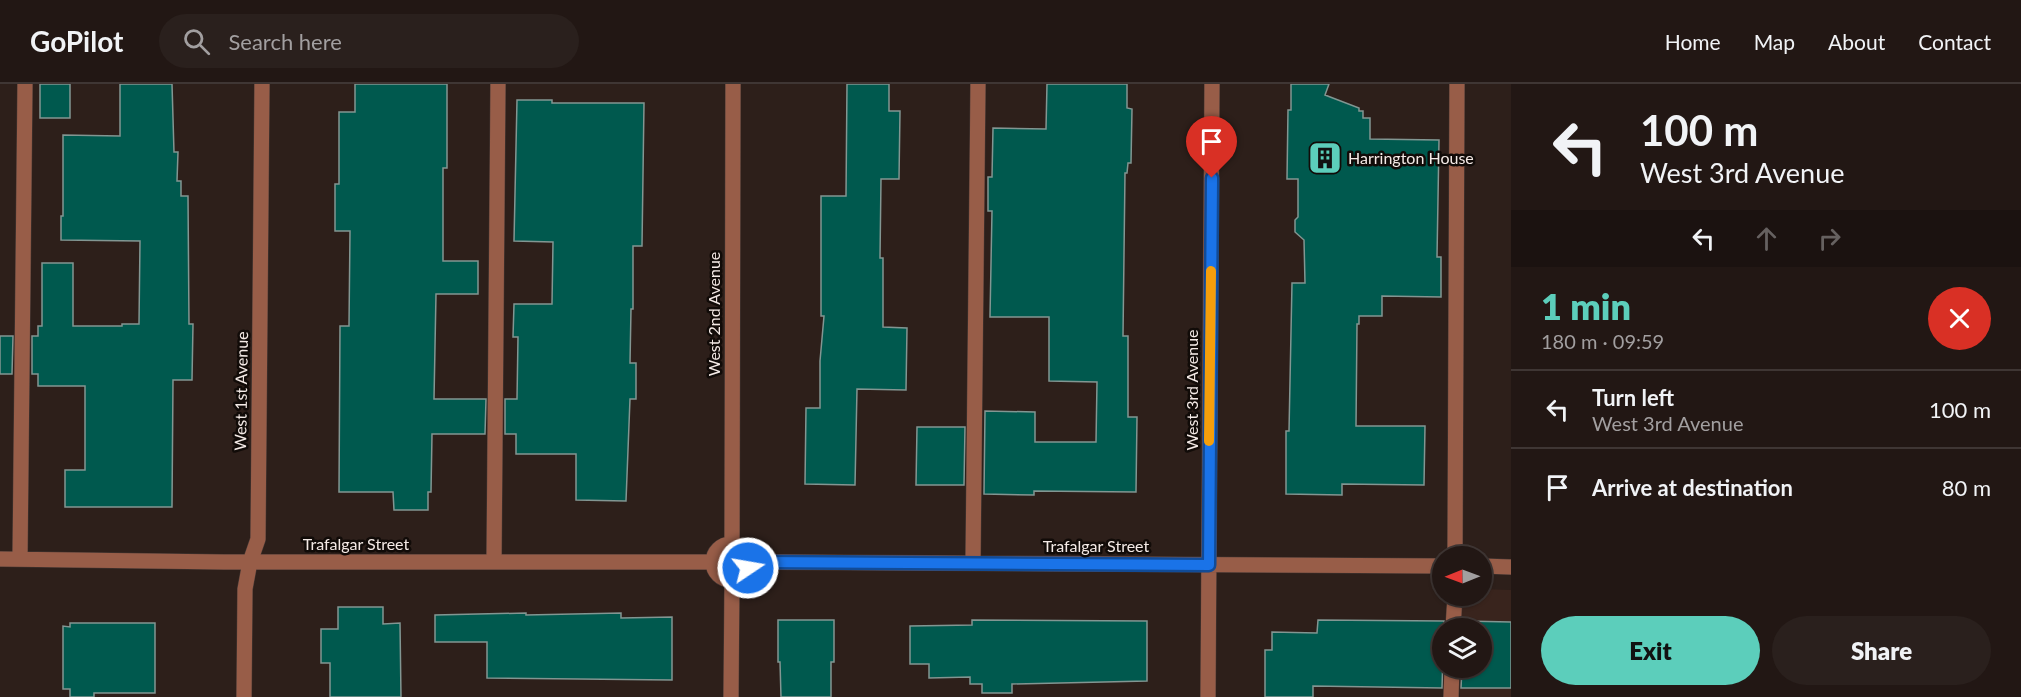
<!DOCTYPE html>
<html lang="en">
<head>
<meta charset="utf-8">
<style>
	:root { --surface:#221714; --page:#2a201d; --text:#f1f3f6; --muted:#a29fa0; --line:#3f3634; --accent:#5ccebb }
	body { margin:0; font-family:Lato,sans-serif; background:var(--page); color:var(--text); height:100vh; display:flex; flex-direction:column; font-size:22px; white-space:nowrap }
	* { box-sizing:border-box; margin:0 }
	p { font-size:20px; color:var(--muted) }
	.icon { flex:none; width:33px; height:33px; fill:none; stroke:currentColor; stroke-width:2; stroke-linecap:round; stroke-linejoin:round }
	.map { position:relative; flex:1; overflow:hidden }
	.drawer { display:flex; flex-direction:column; background:var(--surface); width:510px }
	.drawer>* { flex:none }
	.guide { background:#221714; color:var(--text); overflow:hidden }
	.needle { width:39px; rotate:269deg }
	.fabs { position:absolute; left:1432px; top:462px; display:grid; gap:12px }
	.fabs a { display:grid; place-items:center; width:60px; height:60px; border-radius:50%; background:var(--surface); box-shadow:0 2px 4px #0004,0 0 0 2px var(--line); font-size:30px }
	.pin { position:absolute; display:grid; place-items:center; width:51px; height:51px; color:#fff; margin:-62px -26px; border-radius:50% 50% 50% 0; rotate:-45deg; box-shadow:0 0 6px #0007 }
	.pin .icon { rotate:45deg }
	.me { position:absolute; width:66px; margin:-33px; rotate:78deg; stroke-linejoin:round; filter:drop-shadow(0 0 4px #0008) }
	.turn { display:flex; align-items:center; gap:21px; height:126px; padding:0 30px; font-size:27px }
	.turn .icon { width:78px; height:78px; stroke-width:2.5 }
	.turn b { display:block; font-size:42px; line-height:51px }
	.lanes { display:flex; align-items:center; height:57px; padding:0 30px; background:#0003; justify-content:center; gap:30px; direction:ltr }
	.lanes .off { opacity:.35 }
	.round { display:grid; place-items:center; flex:none; width:63px; height:63px; border-radius:32px; background:var(--page) }
	.head { display:flex; align-items:center; justify-content:space-between; height:102px; padding:0 30px }
	h1 { font-size:36px; font-weight:800; line-height:45px; color:var(--accent) }
	.action { display:flex; gap:12px; margin-top:auto; padding:12px 30px }
	.action a { flex:1; height:69px; border-radius:36px; background:var(--accent); color:#111; font-size:24px; font-weight:800; line-height:69px; text-align:center }
	.action a+a { background:var(--page); color:var(--text) }
	ul { padding:0; list-style:none }
	li { display:flex; align-items:center; gap:18px; height:78px; padding:0 30px; border-top:2px solid var(--line) }
	li div { flex:1 }
	li b { display:block; font-size:22px }
	li em { font-style:normal }
	header { display:flex; align-items:center; gap:36px; box-sizing:border-box; height:84px; padding:0 30px; background:var(--surface); border-bottom:2px solid var(--line) }
	header strong { font-size:28px }
	nav { display:flex; gap:33px; margin-inline-start:auto; font-size:21px }
	.search { width:420px; height:54px; background:var(--page); display:flex; align-items:center; gap:15px; box-sizing:border-box; padding:0 21px; border-radius:33px; color:var(--muted); font-size:22px }
	main { display:flex; flex:1; min-height:0 }
	.map>svg:first-child { display:block }
	.built { fill:#39241d }
	.building { fill:#00594e; stroke:#829692; stroke-width:1.5 }
	.lines { fill:none; stroke-linecap:round; stroke-linejoin:round }
	.minor-casing { stroke:#493b37; stroke-width:16 }
	.minor { stroke:#985d48; stroke-width:15 }
	.route-casing { stroke:#114b97; stroke-width:15 }
	.route { stroke:#1a73e8; stroke-width:10 }
	.slow { stroke:#f59e0b; stroke-width:10 }
	.labels { text-anchor:middle; stroke-width:5; stroke-linejoin:round; paint-order:stroke }
	.poi-label { font-size:16px; fill:#f4eae6; stroke:#110b08; text-anchor:start }
	.street-label { font-size:16px; fill:#f4eae6; stroke:#110b08 }
</style>
</head>
<body>
<header>
<strong>GoPilot</strong>
<div class="search"><svg class="icon" aria-label="search" viewBox="0 0 24 24"><circle cx="10" cy="10" r="6"/><path d="M15 15l6 6"/></svg>Search here</div>
<nav><a>Home</a><a>Map</a><a>About</a><a>Contact</a></nav>
</header>
<main>
<div class="map">
<svg width="1511" height="613" viewBox="0 0 1511 613">
	<rect width="100%" height="100%" fill="#2d1f1a"/>
	<!-- built -->
	<path class="built" d="M1482,505l29,1v107h-51v-29h22v-40h-21v-32h21z"/>
	<!-- building -->
	<path class="building" d="M40,0h30v34h-30z
		M120,0h52l2,68h4l-1,29h4v15h7l1,128h4l-1,56h-19l-1,127h-107v-37h20v-84h-47v-12h-6v-38h6v-10h4v-63h31v63h49v-2h17l1,-83 -79,-1v-24h2v-81l57,1z
		M355,0h92v84h-4v93h35v33h-42l-2,105h52l-1,35h-53l-1,58h-3v18h-34l-1,-18h-54l1,-166h9l1,-95h-15v-47h4v-72h16z
		M847,0h42v27h11l-1,68h-18l-1,79h3v69l24,1 -1,62 -49,-1 -2,96 -50,-1 1,-76h14v-47l4,-45h-3v-120h25z
		M1047,0h80v24l5,1 -1,54h-3l-1,10h-2l-2,163h5v81h9l-1,75 -102,-1v4l-50,-1 1,-83 50,1v30h61l1,-60 -48,-1v-64h-59l2,-106h-4v-34h4l1,-49 53,1z
		M1291,0h38l-4,11 34,13v3h4v7h7v21l69,1 -2,117h4v40l-59,-1v20h-23v8h-2l-1,102h69l-1,59 -82,-1v11l-56,-1v-63h3l3,-148h13l-1,-43 -9,-8v-12l3,-3v-38h-11l1,-69h3z
		M517,16h35v3h92l-2,143h-9v63h-2l-1,54h6v36h-6l-4,102 -50,-1v-46h-60v-20h-11v-35h12l1,-62h-5l1,-33h38l1,-62 -39,-1z
		M0,252h13l-1,38h-12z
		M917,343h48l-1,58h-48z
		M338,523h45v17l17,-1 1,74h-71v-34h-9v-34h17z
		M526,529v2l95,-2v5l51,-1v63l-185,-2v-36h-52v-27z
		M778,536h56v42h-3v35h-50l-1,-35h-2z
		M972,536l175,1v60l-135,3v9h-30v-9h-12v-7l-41,1v-14h-19v-38l62,-1z
		M1318,536l126,1 -2,67 -129,-2v11h-48v-47h7v-18l45,1z
		M1463,537l48,1v66h-50l1,-20h20v-40h-19z
		M70,539h85v70h-61v4h-24v-8h-7v-63l7,1z"/>
	<g class="lines">
		<!-- minor casing -->
		<g class="minor-casing">
			<path id="minor" d="M713 478a18 18 0 1 1 36 0a18 18 0 1 1-36 0Z
				M732,460l1,-460
				M1455,472l2,-472
				M0,475l224,3h488
				M20,475l5,-475
				M494,478l4,-478
				M749,478l694,4
				M973,479l5,-479
				M1482,482l29,1
				M1453,544l2,-32
				M244,613l1,-108 5,-27 8,-23 4,-455
				M731,613l1,-116
				M1208,613l4,-613
				M1451,613l1,-29"/>
		</g>
		<!-- minor -->
		<use href="#minor" class="minor"/>
	</g>
	<g class="lines">
		<!-- route casing -->
		<g class="route-casing">
			<path id="route" d="M748,484l1,-6h4l456,3 3,-387"/>
		</g>
		<!-- route -->
		<use href="#route" class="route"/>
		<!-- slow -->
		<path class="slow" d="M1209,357l2,-170"/>
	</g>
	<!-- icons -->
	<defs>
		<g id="building-square" transform="scale(1.725)"><rect x="-9" y="-9" width="18" height="18" rx="4" fill="#5ccebb" stroke="#110b08"/><path d="M-4-6H4V6H1V3H-1V6H-4ZM-2.5-4.3h1.7v1.8h-1.7ZM.8-4.3h1.7v1.8H.8ZM-2.5-1h1.7V.8h-1.7ZM.8-1h1.7V.8H.8Z" fill="#111"/></g>
	</defs>
	<g fill-rule="evenodd">
		<use href="#building-square" x="1325" y="74"/>
	</g>
	<g class="labels">
		<!-- poi labels -->
		<g class="poi-label">
			<text x="1348" y="80">Harrington House</text>
		</g>
		<!-- street labels -->
		<g class="street-label">
			<text transform="translate(714 230) rotate(-90)" y="6">West 2nd Avenue</text>
			<text transform="translate(1192 306) rotate(-90)" y="6">West 3rd Avenue</text>
			<text transform="translate(241 307) rotate(-89)" y="6">West 1st Avenue</text>
			<text x="356" y="466">Trafalgar Street</text>
			<text x="1096" y="468">Trafalgar Street</text>
		</g>
	</g>
</svg>
<div class="fabs">
<a><svg class="needle" viewBox="-14 -14 28 28"><path d="M0-13l5 13h-10z" fill="#e53935"/><path d="M0 13l5-13h-10z" fill="#a29fa0"/></svg></a>
<a><svg class="icon" aria-label="layers" viewBox="0 0 24 24"><path d="M12 4l9 5-9 5-9-5zM3 14l9 5 9-5"/></svg></a>
</div>
<div class="pin" style="left:1212px;top:94px;background:#d93025"><svg class="icon" aria-label="arrive" viewBox="0 0 24 24"><path d="M6 21V4h12l-3 4 3 4H6"/></svg></div>
<svg class="me" style="left:748px;top:484px" viewBox="-20 -20 40 40"><circle r="17" fill="#1a73e8" stroke="#fff" stroke-width="3"/><path d="M0-11L8 9 0 5-8 9z" fill="#fff"/></svg>
</div>
<section class="drawer">
<div class="guide">
<div class="turn"><svg class="icon" aria-label="left" viewBox="0 0 24 24"><path d="M17 20v-9H6M10 6l-5 5 5 5"/></svg><div><b>100 m</b>West 3rd Avenue</div></div>
<div class="lanes"><svg class="icon" aria-label="left" viewBox="0 0 24 24"><path d="M17 20v-9H6M10 6l-5 5 5 5"/></svg><svg class="icon off" aria-label="ahead" viewBox="0 0 24 24"><path d="M12 20V5M6 11l6-6 6 6"/></svg><svg class="icon off" aria-label="right" viewBox="0 0 24 24"><path d="M7 20v-9h11M14 6l5 5-5 5"/></svg></div>
</div>
<div class="head"><div><h1>1 min</h1><p>180 m · 09:59</p></div><a class="round" style="background:#d93025;color:#fff"><svg class="icon" aria-label="close" viewBox="0 0 24 24"><path d="M6 6l12 12M18 6L6 18"/></svg></a></div>
<ul>
<li><svg class="icon" aria-label="left" viewBox="0 0 24 24"><path d="M17 20v-9H6M10 6l-5 5 5 5"/></svg><div><b>Turn left</b><p>West 3rd Avenue</p></div><em>100 m</em></li>
<li><svg class="icon" aria-label="arrive" viewBox="0 0 24 24"><path d="M6 21V4h12l-3 4 3 4H6"/></svg><div><b>Arrive at destination</b></div><em>80 m</em></li>
</ul>
<div class="action"><a>Exit</a><a>Share</a></div>
</section>
</main>
</body>
</html>
